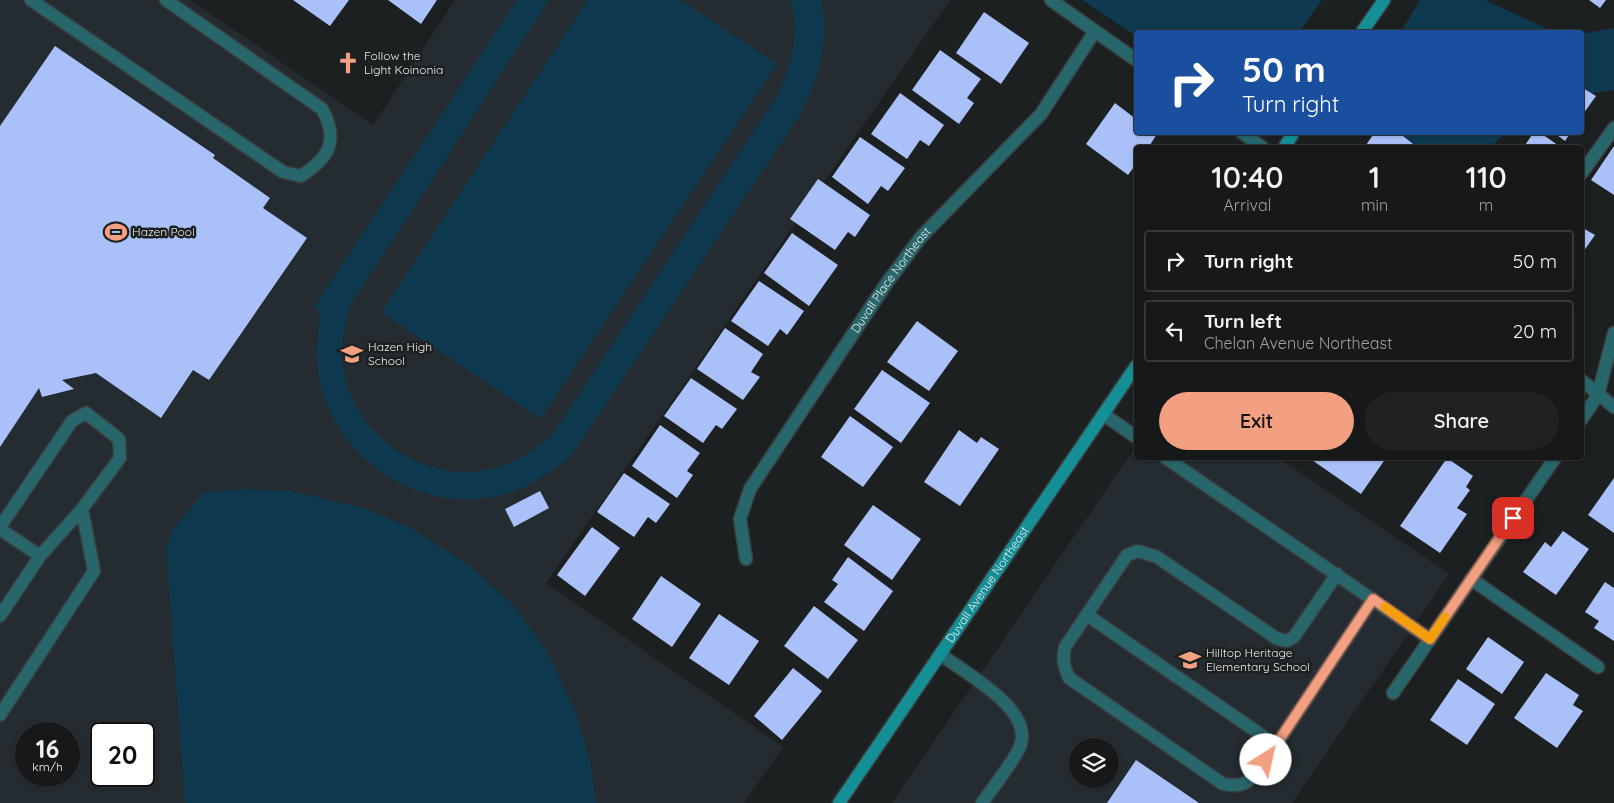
<!DOCTYPE html>
<html lang="en">
<head>
<meta charset="utf-8">
<style>
	:root { --surface:#161819; --page:#1f2122; --text:#f1f3f6; --muted:#9ea0a2; --line:#353738; --accent:#f2a081 }
	body { margin:0; font-family:Quicksand,sans-serif; background:var(--page); color:var(--text); height:100vh; display:flex; flex-direction:column; font-size:19px; white-space:nowrap }
	* { box-sizing:border-box; margin:0 }
	p { font-size:16px; color:var(--muted) }
	.icon { flex:none; width:28px; height:28px; fill:none; stroke:currentColor; stroke-width:2; stroke-linecap:round; stroke-linejoin:round }
	.map { position:relative; flex:1; overflow:hidden }
	.details { position:absolute; left:1134px; top:145px; width:450px; height:315px; display:flex; flex-direction:column; background:var(--surface); border-radius:5px; box-shadow:0 1px 4px #0004,0 0 0 1px var(--line) }
	.details>* { flex:none }
	.banner { position:absolute; left:1134px; top:30px; width:450px; height:105px; border-radius:5px; box-shadow:0 1px 4px #0004,0 0 0 1px var(--line); background:#1a4fa0; color:#fff; overflow:hidden }
	.fabs { position:absolute; left:1069px; top:738px; display:grid; gap:10px }
	.fabs a { display:grid; place-items:center; width:50px; height:50px; border-radius:50%; background:var(--surface); box-shadow:0 1px 4px #0004,0 0 0 1px var(--line); font-size:25px }
	.speed { position:absolute; left:15px; top:722px; display:flex; gap:10px; font-size:25px; font-weight:700; text-align:center }
	.speed>* { display:grid; place-content:center; width:65px; height:65px; border-radius:50%; background:var(--surface); box-shadow:0 1px 4px #0004,0 0 0 1px var(--line); line-height:1 }
	.speed small { font-size:12px; font-weight:400 }
	.speed .limit { border:2px solid #111; border-radius:8px; background:#fff; color:#111 }
	.pin { position:absolute; display:grid; place-items:center; width:42px; height:42px; color:#fff; margin:-21px; border-radius:10px; box-shadow:0 2px 8px #0006 }
	.me { position:absolute; width:55px; margin:-28px; rotate:35deg; stroke-linejoin:round; filter:drop-shadow(0 0 4px #0008) }
	.turn { display:flex; align-items:center; gap:18px; height:105px; padding:0 25px; font-size:22px }
	.turn .icon { width:65px; height:65px; stroke-width:2.5 }
	.turn b { display:block; font-size:35px; line-height:42px }
	.eta { display:flex; justify-content:space-evenly; align-items:center; height:85px; text-align:center }
	.eta b { font-size:30px; font-weight:600; line-height:35px }
	.button { display:flex; gap:10px; margin-top:auto; padding:10px 25px }
	.button a { flex:1; height:58px; border-radius:30px; background:var(--accent); color:#111; font-size:20px; font-weight:600; line-height:58px; text-align:center }
	.button a+a { background:var(--page); color:var(--text) }
	ul { padding:0; list-style:none }
	li { display:flex; align-items:center; gap:15px; height:62px; margin:0 10px 8px; padding:0 15px; border:2px solid var(--line); border-radius:5px }
	li div { flex:1 }
	li b { display:block; font-size:19px }
	li em { font-style:normal }
	.map>svg:first-child { display:block }
	.built { fill:#242c31; fill-rule:evenodd }
	.green { fill:#0e394f }
	.building { fill:#aac0f8 }
	.lines { fill:none; stroke-linecap:round; stroke-linejoin:round }
	.lane-casing { stroke:#3a3c3d; stroke-width:15 }
	.street-casing { stroke:#3a3c3d; stroke-width:15 }
	.secondary-casing { stroke:#3a3c3d; stroke-width:15 }
	.lane { stroke:#27676b; stroke-width:12 }
	.street { stroke:#27676b; stroke-width:12 }
	.secondary { stroke:#148f96; stroke-width:12 }
	.route-casing { stroke:#9d6854; stroke-width:12 }
	.route { stroke:#f2a081; stroke-width:9 }
	.slow { stroke:#f59e0b; stroke-width:9 }
	.labels { text-anchor:middle; stroke-width:5; stroke-linejoin:round; paint-order:stroke }
	.poi-label { font-size:12px; fill:#e9ebec; stroke:#1d2021; text-anchor:start }
	.street-label { font-size:12px; fill:#e9ebec; stroke:#1d2021 }
</style>
</head>
<body>
<div class="map">
<svg width="1614" height="803" viewBox="0 0 1614 803">
	<rect width="100%" height="100%" fill="#1d2021"/>
	<!-- built -->
	<path class="built" d="M0,0h190l183,125 82,-125h495l-404,583 237,164 -39,56h-744zM26,734h43v42h-43zM101,734h43v42h-43z
		M1136,446v12h143l170,116 -157,229h-400zM1078,746h32v33h-32z"/>
	<!-- green -->
	<path class="green" d="M517,0h32l-199,306c-7,24 -11,48 -5,72 18,71 101,116 169,83 14,-6 26,-16 38,-26l224,-337c15,-30 25,-64 14,-98h31c9,41 -2,78 -21,115l-228,340c-23,19 -46,35 -75,41 -80,18 -162,-38 -178,-117 -4,-22 -1,-45 1,-68l-6,-4z
		M588,0h92l97,64 -236,355 -160,-107z
		M1082,0h240l-23,32h-163v4z
		M1420,0h65l69,32h-153z
		M1614,28v62l-33,5v-61z
		M1389,133h116l-15,15 -76,-1z
		M241,489l49,2 73,17 46,19 60,38 45,41 33,45 29,62 14,49 6,41h-411l-19,-254 5,-17 32,-39z"/>
	<!-- building -->
	<path class="building" d="M293,0h56l-19,26z
		M388,0h49l-16,24z
		M1589,0h17l-6,8z
		M984,12l45,31 -28,41 -45,-31z
		M55,46l160,109 -2,3 57,40 -7,10 44,30 -98,142 -16,-10 -32,48 -65,-45 -34,7 12,9 -32,8 -3,-9 -39,59v-321z
		M940,50l41,29 -14,19 7,5 -15,21 -47,-34z
		M1581,87l15,9 -15,21z
		M900,93l44,32 -15,21 -9,-6 -13,19 -36,-25z
		M1115,103l21,16v13l21,2 -9,14h-12v16l-8,11 -42,-31z
		M1375,132h23l20,16h-54z
		M1534,132h5l23,16h-39z
		M1553,132h18l-6,9z
		M860,137l45,31 -17,23 -7,-5 -13,18 -36,-27z
		M1614,146v49l-23,-15z
		M818,179l52,36 -15,22 -7,-5 -13,18 -45,-31z
		M1581,227l14,8 -14,20z
		M792,233l46,32 -29,41 -45,-33z
		M759,281l45,30 -17,24 -7,-6 -12,17 -37,-25z
		M917,321l41,30 -29,40 -42,-29z
		M725,328l38,26 -12,18 9,5 -17,23 -46,-31z
		M882,370l48,33 -29,40 -47,-34z
		M691,378l46,31 -15,20 -6,-4 -13,18 -39,-27z
		M850,416l43,31 -30,40 -42,-30z
		M660,425l40,28 -13,18 6,4 -16,23 -45,-32z
		M959,430l18,13 4,-6 18,12 -39,57 -36,-24z
		M1309,458h77l-25,36z
		M1447,458l26,18 -7,11 4,3 -13,18 10,6 -27,39 -40,-27z
		M624,473l46,31 -14,19 -8,-6 -14,20 -37,-25z
		M1614,478v55l-26,-18z
		M540,491l9,17 -35,19 -9,-18z
		M873,505l48,34 -29,41 -48,-35z
		M592,527l28,21 -35,48 -28,-21z
		M1563,531l26,18 -33,46 -33,-23 22,-30 6,5z
		M848,557l45,34 -29,40 -40,-29 14,-18 -6,-4z
		M661,576l40,28 -29,43 -40,-28z
		M1605,582l9,6v53l-20,-13 5,-7 -14,-9z
		M814,606l44,34 -30,39 -44,-33z
		M719,614l40,27 -30,44 -40,-27z
		M1488,637l36,25 -22,32 -36,-25z
		M793,668l29,23 -40,49 -28,-24z
		M1546,673l33,22 -6,10 10,6 -26,37 -43,-30z
		M1458,679l37,25 -28,41 -37,-25z
		M1136,760l63,43h-92z"/>
	<g class="lines">
		<!-- lane casing -->
		<g class="lane-casing">
			<path id="lane" d="M31,0l252,172 18,4c29,-19 38,-36 21,-67l-156,-109
				M1103,414l33,23
				M1166,458l264,181
				M0,527l72,-106 14,-8 33,26 1,19 -38,51 12,62 -94,144
				M0,529l40,27
				M1337,574l-43,63 -8,4 -10,-3 -119,-81 -19,-6 -11,4 -62,92c-3,12 -1,20 4,31l154,106c26,5 28,-6 43,-24l107,-161
				M1471,579l127,88
				M1087,615l189,130
				M0,616l40,-60 42,-47
				M940,654c25,19 98,57 79,95 -10,19 -25,37 -37,54"/>
		</g>
		<!-- street casing -->
		<g class="street-casing">
			<g id="street">
				<path d="M1051,0l85,60"/>
				<path d="M1241,132l22,16"/>
				<path d="M1581,174l33,-46"/>
				<path d="M1581,380l33,27"/>
				<path d="M1581,420l17,-25 16,-62"/>
				<path id="s1" d="M746,559l-6,-40 10,-30 136,-205 35,-47 120,-123 54,-83"/>
				<path d="M1393,693l162,-235"/>
			</g>
		</g>
		<!-- secondary casing -->
		<g class="secondary-casing">
			<g id="secondary">
				<path d="M1362,32l22,-32"/>
				<path d="M1284,148l10,-16"/>
				<path id="s2" d="M839,803l297,-437"/>
			</g>
		</g>
		<!-- lane -->
		<use href="#lane" class="lane"/>
		<!-- street -->
		<use href="#street" class="street"/>
		<!-- secondary -->
		<use href="#secondary" class="secondary"/>
	</g>
	<g class="lines">
		<!-- route casing -->
		<g class="route-casing">
			<path id="route" d="M1266,760l107,-161 57,40 83,-121"/>
		</g>
		<!-- route -->
		<use href="#route" class="route"/>
		<!-- slow -->
		<path class="slow" d="M1385,607l45,32 15,-22"/>
	</g>
	<!-- icons -->
	<defs>
		<g id="church-bare" transform="scale(1.725)"><path d="M-1.2-6h2.4v3.5h3.3v2.4h-3.3V6h-2.4V-.1h-3.3v-2.4h3.3Z" fill="#f2a081" stroke="#1d2021" stroke-width="2.5" paint-order="stroke"/></g>
		<g id="stadium-bare" transform="scale(1.725)"><path d="M0-5a6.5 5 0 1 0 0 10a6.5 5 0 1 0 0-10ZM-3.5-1.8h7v3.6h-7Z" fill="#f2a081" stroke="#1d2021" stroke-width="2.5" paint-order="stroke"/></g>
		<g id="school-bare" transform="scale(1.725)"><path d="M0-5L7-2L0 1L-7-2ZM-4 1L0 2.5L4 1V4Q0 6-4 4Z" fill="#f2a081" stroke="#1d2021" stroke-width="2.5" paint-order="stroke"/></g>
	</defs>
	<g fill-rule="evenodd">
		<use href="#church-bare" x="348" y="63"/>
		<use href="#stadium-bare" x="116" y="232"/>
		<use href="#school-bare" x="352" y="354"/>
		<use href="#school-bare" x="1190" y="660"/>
	</g>
	<g class="labels">
		<!-- poi labels -->
		<g class="poi-label">
			<text x="364" y="60">Follow the<tspan x="364" dy="14">Light Koinonia</tspan></text>
			<text x="132" y="236">Hazen Pool</text>
			<text x="368" y="351">Hazen High<tspan x="368" dy="14">School</tspan></text>
			<text x="1206" y="657">Hilltop Heritage<tspan x="1206" dy="14">Elementary School</tspan></text>
		</g>
		<!-- street labels -->
		<g class="street-label">
			<text dy="4" stroke="none"><textPath href="#s1" startOffset="324">Duvall Place Northeast</textPath></text>
			<text dy="4" stroke="none"><textPath href="#s2" startOffset="264">Duvall Avenue Northeast</textPath></text>
		</g>
	</g>
</svg>
<div class="fabs">
<a><svg class="icon" aria-label="layers" viewBox="0 0 24 24"><path d="M12 4l9 5-9 5-9-5zM3 14l9 5 9-5"/></svg></a>
</div>
<div class="speed"><div>16<small>km/h</small></div><div class="limit">20</div></div>
<div class="pin" style="left:1513px;top:518px;background:#d93025"><svg class="icon" aria-label="arrive" viewBox="0 0 24 24"><path d="M6 21V4h12l-3 4 3 4H6"/></svg></div>
<svg class="me" style="left:1266px;top:760px" viewBox="-20 -20 40 40"><circle r="19" fill="#fff"/><path d="M0-13L10 11 0 6-10 11z" fill="#f2a081"/></svg>
<div class="banner">
<div class="turn"><svg class="icon" aria-label="right" viewBox="0 0 24 24"><path d="M7 20v-9h11M14 6l5 5-5 5"/></svg><div><b>50 m</b>Turn right</div></div>
</div>
<section class="details">
<div class="eta">
<div><b>10:40</b><p>Arrival</p></div>
<div><b>1</b><p>min</p></div>
<div><b>110</b><p>m</p></div>
</div>
<ul>
<li><svg class="icon" aria-label="right" viewBox="0 0 24 24"><path d="M7 20v-9h11M14 6l5 5-5 5"/></svg><div><b>Turn right</b></div><em>50 m</em></li>
<li><svg class="icon" aria-label="left" viewBox="0 0 24 24"><path d="M17 20v-9H6M10 6l-5 5 5 5"/></svg><div><b>Turn left</b><p>Chelan Avenue Northeast</p></div><em>20 m</em></li>
</ul>
<div class="button"><a>Exit</a><a>Share</a></div>
</section>
</div>
</body>
</html>
